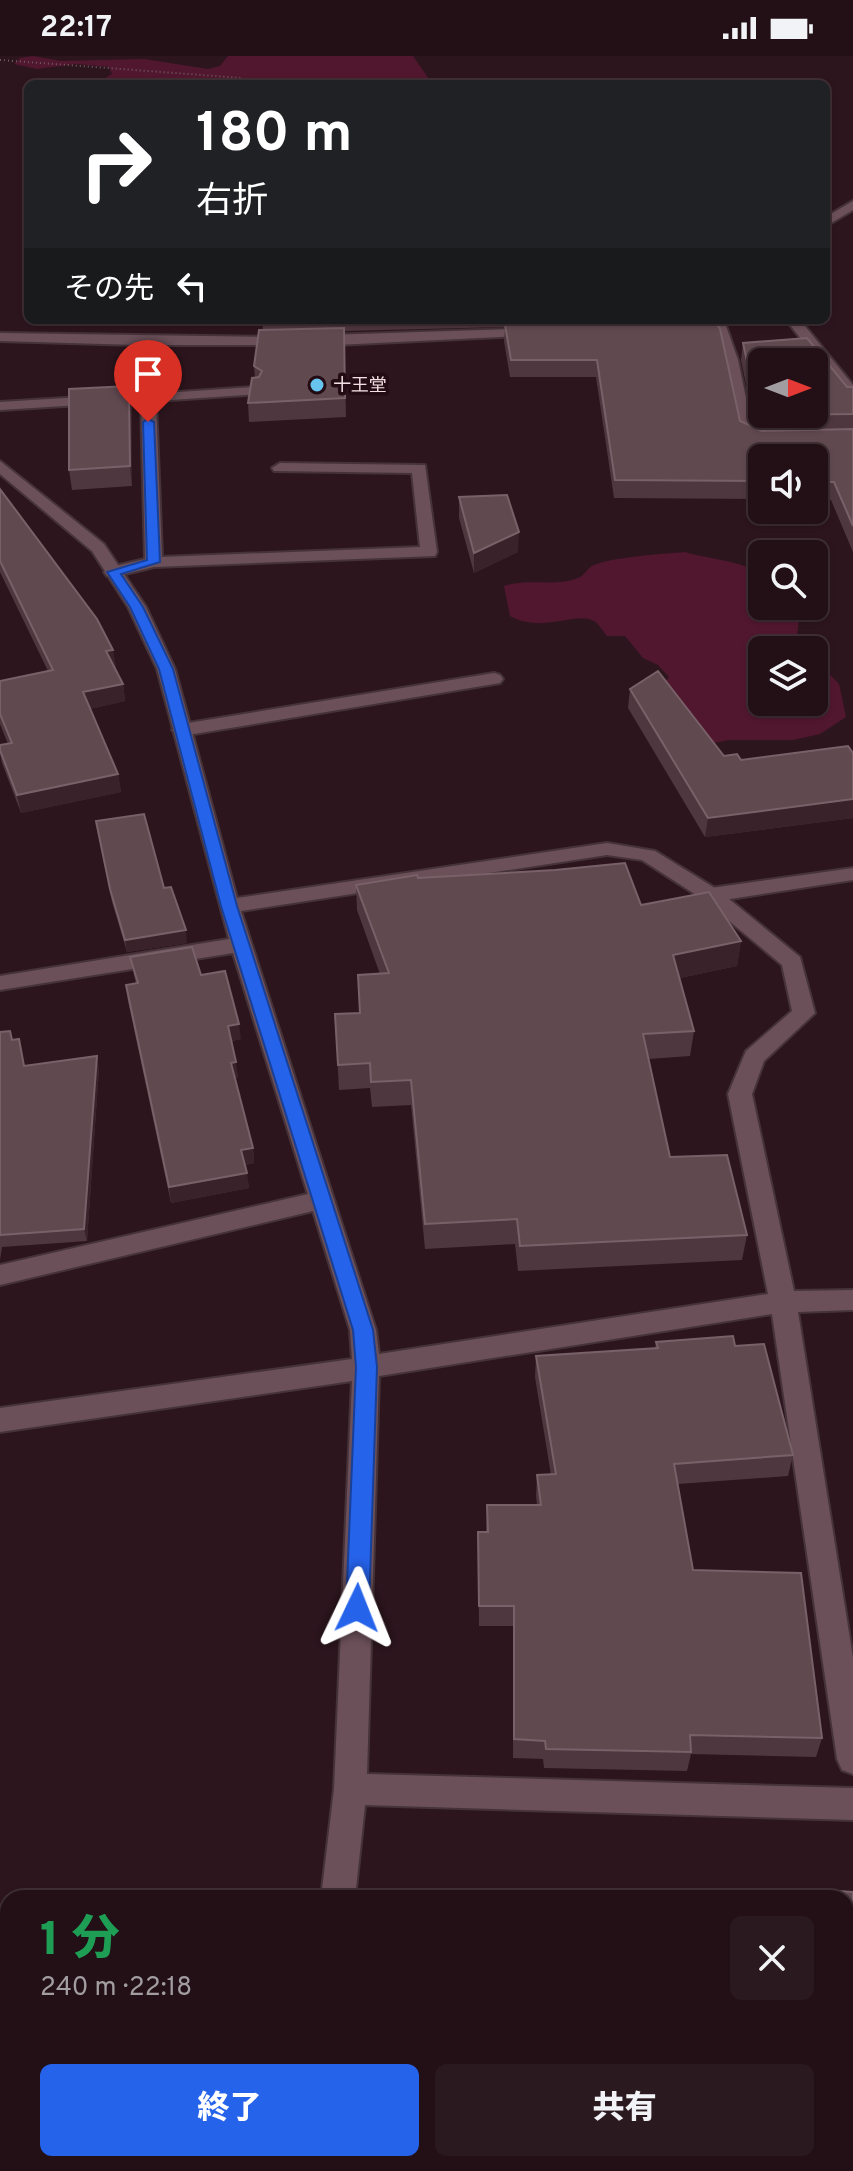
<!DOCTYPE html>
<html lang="ja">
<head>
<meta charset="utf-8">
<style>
	:root { --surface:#221016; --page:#2a191f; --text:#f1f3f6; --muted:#a29da1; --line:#3f3035; --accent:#2563eb }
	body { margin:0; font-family:Overpass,"Noto Sans JP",sans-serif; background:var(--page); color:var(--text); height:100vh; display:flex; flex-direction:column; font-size:30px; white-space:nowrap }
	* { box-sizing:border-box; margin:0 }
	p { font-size:26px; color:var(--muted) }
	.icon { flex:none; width:44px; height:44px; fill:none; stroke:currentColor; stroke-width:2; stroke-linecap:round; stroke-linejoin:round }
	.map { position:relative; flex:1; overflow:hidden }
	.details { position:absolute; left:0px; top:1834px; width:854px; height:282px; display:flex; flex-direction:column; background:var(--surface); border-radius:24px 24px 0 0; box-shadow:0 2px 6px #0004,0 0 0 2px var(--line) }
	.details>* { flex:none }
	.guide { position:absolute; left:24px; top:24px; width:806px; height:244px; border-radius:12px; box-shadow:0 2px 6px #0004,0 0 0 2px var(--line); background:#202124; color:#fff; overflow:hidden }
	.needle { width:52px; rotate:90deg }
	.tools { position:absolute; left:748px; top:292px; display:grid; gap:16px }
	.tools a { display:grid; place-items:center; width:80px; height:80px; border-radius:12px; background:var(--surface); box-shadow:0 2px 6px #0004,0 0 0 2px var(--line); font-size:40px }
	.pin { position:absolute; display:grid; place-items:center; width:68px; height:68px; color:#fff; margin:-82px -34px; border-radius:50% 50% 50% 0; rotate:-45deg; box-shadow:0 0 8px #0007 }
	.pin .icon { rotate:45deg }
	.me { position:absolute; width:88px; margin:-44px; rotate:2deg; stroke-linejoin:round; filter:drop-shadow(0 0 6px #0008) }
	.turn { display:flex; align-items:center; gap:28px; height:168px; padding:0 40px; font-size:36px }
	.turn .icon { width:104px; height:104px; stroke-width:2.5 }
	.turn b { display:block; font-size:56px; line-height:68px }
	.then { display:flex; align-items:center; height:76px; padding:0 40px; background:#0003; gap:16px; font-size:30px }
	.round { display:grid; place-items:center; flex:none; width:84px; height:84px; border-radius:12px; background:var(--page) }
	.headline { display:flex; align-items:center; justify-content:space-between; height:136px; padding:0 40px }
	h1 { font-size:48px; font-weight:800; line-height:60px; color:#1e9e55 }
	.primary-button { display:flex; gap:16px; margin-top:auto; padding:16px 40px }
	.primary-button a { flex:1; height:92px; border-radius:12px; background:var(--accent); color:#fff; font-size:32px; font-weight:800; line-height:92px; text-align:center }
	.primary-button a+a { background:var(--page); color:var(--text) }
	.status { display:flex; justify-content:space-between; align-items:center; height:56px; padding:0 40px; background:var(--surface); direction:ltr }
	.status svg { height:22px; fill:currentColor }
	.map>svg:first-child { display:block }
	.green { fill:#51172f }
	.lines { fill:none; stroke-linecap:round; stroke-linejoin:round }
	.lane-casing { stroke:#453339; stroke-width:4 }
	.street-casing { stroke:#453339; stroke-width:4 }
	.path { stroke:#715c63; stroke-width:2; stroke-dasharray:1 3; stroke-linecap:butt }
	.lane { fill:#6c5059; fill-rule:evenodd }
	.street { fill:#6c5059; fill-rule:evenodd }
	.wall { fill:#4f373f }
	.shaded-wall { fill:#3a222a }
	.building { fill:#614950; stroke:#786168; stroke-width:2 }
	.route { fill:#2563eb; stroke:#184099; stroke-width:2 }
	.poi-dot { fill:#67c4ef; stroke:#230c14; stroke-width:3 }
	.labels { text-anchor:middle; stroke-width:7; stroke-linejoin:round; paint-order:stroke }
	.far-poi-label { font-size:18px; fill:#f2e0e5; stroke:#230c14; text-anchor:start }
</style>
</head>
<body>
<div class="status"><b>22:17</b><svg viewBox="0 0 49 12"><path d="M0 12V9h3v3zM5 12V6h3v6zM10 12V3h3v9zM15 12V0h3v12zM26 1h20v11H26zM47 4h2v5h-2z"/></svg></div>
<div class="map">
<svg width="853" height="2115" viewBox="0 0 853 2115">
	<rect width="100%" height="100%" fill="#2d151e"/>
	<!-- green -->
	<path class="green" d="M33,0l28,5 83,-2 64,10 12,-3 8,-10h185l18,26 24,2h-360l17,-10 -3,-7 -33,-3 -39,5 -23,-5 6,-6z
		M685,496c27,8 53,8 77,22v32h28l9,13 -3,25 8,6h-42v52h52v-44l25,26 7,33 -26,17 -27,6h-64l-30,6 -38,-58 8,-11 -11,-12 -15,-7 -18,-22h-18c-4,-5 -9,-13 -13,-15 -19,-10 -51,13 -84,-5l-6,-30c25,-8 52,1 74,-8 6,-2 9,-9 14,-12 17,-9 72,-12 93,-14z"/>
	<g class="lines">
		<!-- lane casing -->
		<g class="lane-casing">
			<path id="lane" d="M253,331l7,4 -2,3 -102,7 6,156 258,-10 -8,-74 -138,-2 -2,-3 8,-5 145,2 12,87 -2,4 -281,11 -41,10 -6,-1 -3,-4 3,-4 38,-9 -4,-157 -7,-1v-6z
				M494,617l6,2 3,4 -3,4 -318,53 -10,-6 10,-6z
				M853,812v12l-142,22 -11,-7 11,-7z
				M321,1135l9,2 4,7 -4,7 -330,78v-20z"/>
		</g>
		<!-- street casing -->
		<g class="street-casing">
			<path id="street" d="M853,145v9l-27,16v-9z
				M706,264h17l2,3 13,37 15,71 15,7v6h-10l-20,-10c-5,-30 -11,-93 -32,-114z
				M786,264h14l53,65v14l-5,-1z
				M537,272l5,1v6l-206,10h-185l-7,56 -144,9v-8l132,-8 5,-49 -137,-4v-8l268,4z
				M0,405l104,83 42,63 29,62 62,229 370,-55 48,8 63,39 82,67 15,56 -51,48 -12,33 42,197 59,-1v20l-55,2 55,346v116l-11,-4 -5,-11 -65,-445 -393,62 -12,398 486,14v32l-488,-15 -10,93h-34l13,-109 18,-408 -352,51v-24l352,-49 -2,-29 -117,-377 -233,37v-14l229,-37 -72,-270 -29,-62 -36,-56 -92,-77zM607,799l35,5 62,40 78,65 10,46 -46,40 -18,43 40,200 -389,60 -3,-24 -135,-419z
				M289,2108h38l-1,7h-38z"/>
		</g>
		<!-- path -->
		<path class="path" d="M0,4l242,18"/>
		<!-- lane -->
		<use href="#lane" class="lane"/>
		<!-- street -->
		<use href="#street" class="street"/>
	</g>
	<!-- wall -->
	<path class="wall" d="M262,264h452l26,101 15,7 -14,-68 2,-17 104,44h6v165l-22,-52h-17v-42h-52v41l-148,-1 -18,-121h-86l-6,-36 1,-14 -161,4 2,86 -97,5 -1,-19 7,-25 -1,-12 9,-36z
		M132,349v81l-60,4 -3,-20z
		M0,433l116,178h-2l9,17 2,17 -35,8 28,65 3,18 -100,21 -19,-50 -2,-9v-9l8,-1 -8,-20v-43l48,-10 -48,-99z
		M459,441l59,55 -44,21 -15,-55z
		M630,633l94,67 17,4 112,-7v65l-148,19 -77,-129z
		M98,777l66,55 23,55 -60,9 -15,-50z
		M418,822l223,27 100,36 -4,25 -57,12 14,53 -4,25 -41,3 21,98 77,78 -5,25 -224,11 -3,-27 -90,5 -14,-144 -39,2 -2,-19 -31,2 -4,-76 25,-1 -2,-38 22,-1 -23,-64 -1,-25z
		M130,901l71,18 40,64 -9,2 6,37h-3l18,70 1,15 -9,2 4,23 -78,15 -43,-202 -2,-16 10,-1z
		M0,976l12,8 12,26 75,2 -12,173 -85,6 -2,13z
		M656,1286l79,4 58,109 -5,21 -110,8 15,86 129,168 -6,19 -125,-3 -4,17 -143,-3 -1,-9 -30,-1v-132h-34l-1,-94h8l1,-27h50l-1,-9 1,-21h14l-16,-98 1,-21 119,-8z
		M839,1835l14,1v221l-7,-1v-214h-10z"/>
	<!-- shaded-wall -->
	<path class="shaded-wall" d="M129,330l3,19v81l-2,-20z
		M519,476l-1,20 -44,21v-20z
		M113,594l3,17 -7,1 -3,-17z
		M123,628l2,17 -39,9 -3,-18z
		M118,718l3,18 -100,21 -4,-18z
		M853,743v19l-148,19 3,-19z
		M186,874l1,13 -60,9 -2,-12z
		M741,885l-4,25 -67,14 3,-25z
		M239,968l2,15 -11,2 -2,-15z
		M97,1000l2,12 -12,173 -3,-12z
		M236,1006l2,16h-5l-2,-15z
		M253,1092l1,15 -12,3 -1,-16z
		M247,1117l2,15 -78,15 -2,-16z"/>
	<!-- building -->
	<path class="building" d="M617,264h97l6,9 20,92 22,10 91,-2v97l-19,-44h-20v-24h-52v23l-147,-1 -18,-120h-86l-6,-35z
		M344,272l1,70 -97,5 4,-25 7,-1 3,-6 -8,-5 5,-36z
		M807,282l40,49h6v27l-87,1 -4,-1h52v-52h-52v52l-4,-2 -15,-69z
		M129,330l1,80 -61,4v-81z
		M0,433l97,130 16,31 -7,1 17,33 -40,8 35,82 -101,21 -17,-45v-5l12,-2 -12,-29v-33l53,-11 -53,-109z
		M507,439l12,37 -45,21 -15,-56z
		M658,615l66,85 13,-2 4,6 107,-14 5,7v46l-145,19 -78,-129z
		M144,758l20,74 7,-1 15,43 -61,10 -15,-51 -14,-68z
		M625,807l16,42 68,-13 32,49 -68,14 21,76 -51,3 27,123 57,-2 20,80 -227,11 -3,-27 -92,5 -14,-144 -40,2 -1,-19 -32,2 -3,-51 25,-1 -2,-38 31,-2 -33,-88 61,-10 1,3 137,-8z
		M192,891l9,28 24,-4 14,53 -11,2 8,36 -5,1 22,85 -12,2 6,23 -78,14 -43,-202 12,-2 -8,-26z
		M10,975l2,9 7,-1 5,27 73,-10 -13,173 -84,6v-203z
		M733,1280l2,10 29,-2 29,111 -119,9 19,106 108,3 21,165 -132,-3 1,17 -145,-3 -1,-8 -31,-2v-133h-35l-1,-74h10l-1,-27h54l-4,-30 19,-1 -20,-118 122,-8 -2,-6z
		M839,1835l14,1v205l-7,-1v-198h-6z
		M468,2108h117l-1,7h-117z"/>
	<!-- route -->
	<path class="route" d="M148,363l6,3 6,140 -39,12 22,33 30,62 64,237 136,424 4,37 -8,241 -4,7 -8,3 -8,-3 -3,-7 10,-241 -3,-37 -132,-424 -62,-237 -29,-62 -23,-35 40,-12 -4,-138z"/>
	<!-- markers -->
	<circle class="poi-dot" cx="317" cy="329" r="8"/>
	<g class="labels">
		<!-- far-poi labels -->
		<g class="far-poi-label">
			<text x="333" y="335">十王堂</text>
		</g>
	</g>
</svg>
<div class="tools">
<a><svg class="needle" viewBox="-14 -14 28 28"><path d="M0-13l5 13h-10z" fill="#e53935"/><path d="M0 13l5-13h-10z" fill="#a29da1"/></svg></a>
<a><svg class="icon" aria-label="sound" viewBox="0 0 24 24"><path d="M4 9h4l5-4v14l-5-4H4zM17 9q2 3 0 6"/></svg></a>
<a><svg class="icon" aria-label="search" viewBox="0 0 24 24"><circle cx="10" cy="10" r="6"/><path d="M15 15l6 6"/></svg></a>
<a><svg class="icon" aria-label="layers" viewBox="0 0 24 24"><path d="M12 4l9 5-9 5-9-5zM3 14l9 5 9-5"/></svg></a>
</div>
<div class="pin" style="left:148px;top:366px;background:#d93025"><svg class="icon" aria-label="arrive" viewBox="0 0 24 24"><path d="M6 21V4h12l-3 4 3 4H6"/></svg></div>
<svg class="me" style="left:357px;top:1552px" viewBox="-20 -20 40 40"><path d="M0-17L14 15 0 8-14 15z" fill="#2563eb" stroke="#fff" stroke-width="4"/></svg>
<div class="guide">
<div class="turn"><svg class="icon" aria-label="right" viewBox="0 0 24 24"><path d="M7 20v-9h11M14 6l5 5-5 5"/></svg><div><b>180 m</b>右折</div></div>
<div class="then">その先<svg class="icon" aria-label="left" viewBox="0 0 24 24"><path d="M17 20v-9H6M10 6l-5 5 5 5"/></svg></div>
</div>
<section class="details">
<div class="headline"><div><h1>1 分</h1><p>240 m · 22:18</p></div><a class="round"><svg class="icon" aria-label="close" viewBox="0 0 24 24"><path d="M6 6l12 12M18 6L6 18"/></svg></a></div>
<div class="primary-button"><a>終了</a><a>共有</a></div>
</section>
</div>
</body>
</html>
